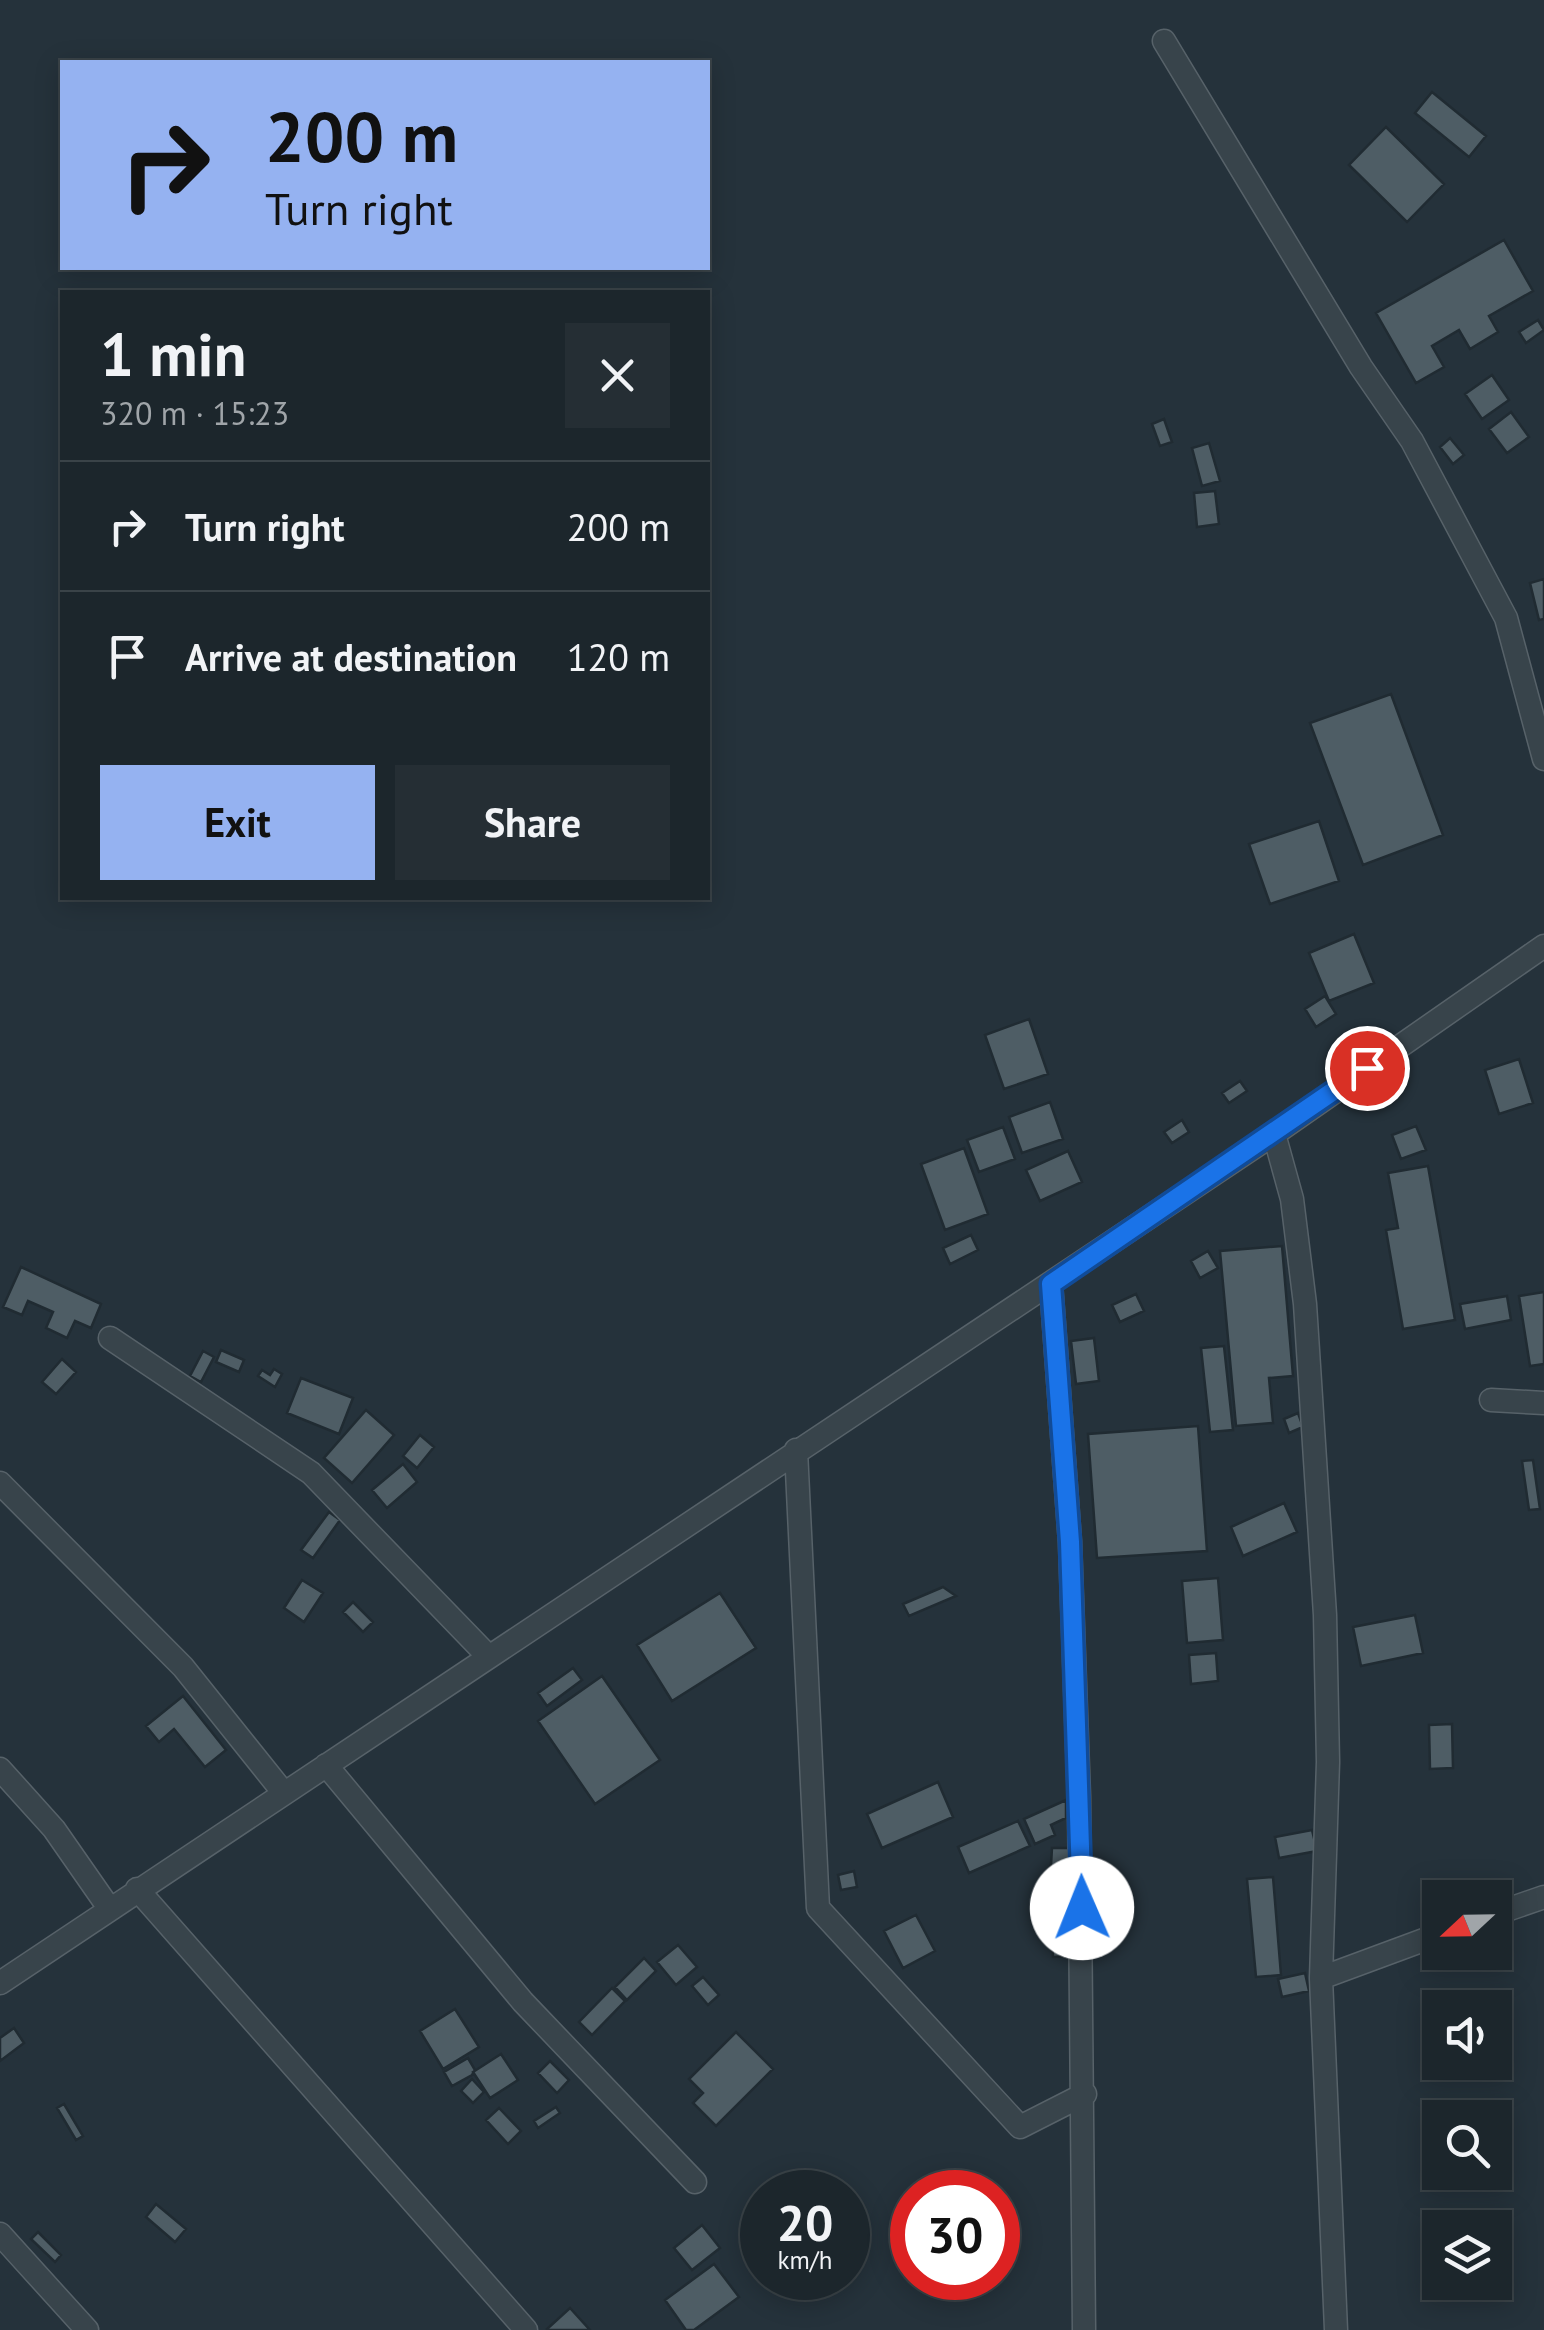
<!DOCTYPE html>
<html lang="en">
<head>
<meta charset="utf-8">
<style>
	:root { --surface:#1c262c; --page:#252e34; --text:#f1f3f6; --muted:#a0a5a9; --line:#3a4348; --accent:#95b2f1 }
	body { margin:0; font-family:"PT Sans",sans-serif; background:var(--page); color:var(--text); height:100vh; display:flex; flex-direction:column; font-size:38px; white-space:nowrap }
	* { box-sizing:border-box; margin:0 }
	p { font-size:32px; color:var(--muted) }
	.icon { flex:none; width:55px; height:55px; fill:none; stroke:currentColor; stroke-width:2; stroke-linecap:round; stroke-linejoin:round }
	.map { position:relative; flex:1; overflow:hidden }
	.panel { position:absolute; left:60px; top:290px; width:650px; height:610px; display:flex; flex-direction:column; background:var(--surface); border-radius:0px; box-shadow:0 5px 25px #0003,0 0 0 2px var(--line) }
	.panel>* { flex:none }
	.hud { position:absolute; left:60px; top:60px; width:650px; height:210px; border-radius:0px; box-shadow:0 5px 25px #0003,0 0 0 2px var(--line); background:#95b2f1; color:#111; overflow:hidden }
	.needle { width:65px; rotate:248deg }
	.fabs { position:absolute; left:1422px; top:1880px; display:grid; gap:20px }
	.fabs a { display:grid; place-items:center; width:90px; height:90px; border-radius:0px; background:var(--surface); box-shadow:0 5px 25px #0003,0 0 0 2px var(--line); font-size:50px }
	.speed { position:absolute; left:740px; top:2170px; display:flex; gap:20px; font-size:50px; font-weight:700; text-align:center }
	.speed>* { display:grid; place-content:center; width:130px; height:130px; border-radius:50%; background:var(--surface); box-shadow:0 5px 25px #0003,0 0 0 2px var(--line); line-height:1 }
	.speed small { font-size:25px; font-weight:400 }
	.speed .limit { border:15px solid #d22; background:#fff; color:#111 }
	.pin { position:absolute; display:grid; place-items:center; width:85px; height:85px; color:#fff; margin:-42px; border:5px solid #fff; border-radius:50%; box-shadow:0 2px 10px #0007 }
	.me { position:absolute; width:110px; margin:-55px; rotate:359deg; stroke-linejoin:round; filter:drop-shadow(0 0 8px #0008) }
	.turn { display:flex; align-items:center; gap:35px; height:210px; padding:0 40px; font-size:45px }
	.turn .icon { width:130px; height:130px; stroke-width:2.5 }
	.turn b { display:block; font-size:70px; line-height:85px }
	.round { display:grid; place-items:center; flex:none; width:105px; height:105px; border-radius:0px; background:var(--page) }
	.head { display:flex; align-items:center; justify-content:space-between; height:170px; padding:0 40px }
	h1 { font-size:60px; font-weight:700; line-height:75px }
	.cta { display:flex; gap:20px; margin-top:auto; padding:20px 40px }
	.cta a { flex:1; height:115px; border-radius:0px; background:var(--accent); color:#111; font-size:40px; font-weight:700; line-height:115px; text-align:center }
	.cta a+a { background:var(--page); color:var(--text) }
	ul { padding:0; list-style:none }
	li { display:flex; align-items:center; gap:30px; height:130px; padding:0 40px; border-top:2px solid var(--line) }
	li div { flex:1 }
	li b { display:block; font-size:38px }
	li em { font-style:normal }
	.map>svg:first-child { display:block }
	.building { fill:#4e5d65; stroke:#202b32; stroke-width:2.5 }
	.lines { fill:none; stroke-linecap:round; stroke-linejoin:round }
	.street-casing { stroke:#576269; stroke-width:25 }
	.street { stroke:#38444b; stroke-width:22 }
	.route-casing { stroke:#114b97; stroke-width:25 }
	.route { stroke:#1a73e8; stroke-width:18 }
</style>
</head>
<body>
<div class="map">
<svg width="1544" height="2330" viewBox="0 0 1544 2330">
	<rect width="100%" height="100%" fill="#25323b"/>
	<!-- building -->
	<path class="building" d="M1432,92l54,44 -17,21 -54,-44z
		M1386,127l58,57 -37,38 -58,-57z
		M1504,240l29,51 -44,25 9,16 -28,17 -11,-19 -27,16 12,21 -28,16 -40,-70z
		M1538,320l6,10 -18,13 -7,-11z
		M1492,375l17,25 -27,19 -17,-25z
		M1511,412l18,25 -22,16 -18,-24z
		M1164,419l8,23 -12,4 -8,-22z
		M1450,438l14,17 -11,9 -13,-17z
		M1209,443l11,38 -18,5 -10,-38z
		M1215,491l4,33 -22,3 -3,-34z
		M1544,579v40l-5,1 -9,-37z
		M1391,694l52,141 -80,30 -53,-142z
		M1319,821l20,60 -69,23 -21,-60z
		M1354,934l20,49 -45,18 -20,-48z
		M1325,996l11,18 -20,13 -11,-18z
		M1029,1019l19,55 -44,15 -19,-54z
		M1519,1059l14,44 -34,11 -14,-44z
		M1240,1081l7,10 -18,12 -7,-10z
		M1050,1102l13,37 -41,14 -13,-36z
		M1182,1120l7,12 -17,11 -8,-11z
		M1416,1126l10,24 -25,9 -9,-24z
		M1003,1127l12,32 -36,13 -12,-32z
		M964,1148l24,66 -43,16 -24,-66z
		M1068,1151l14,31 -42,19 -14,-31z
		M1428,1166l27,154 -52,9 -17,-99 12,-2 -10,-55z
		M971,1235l7,15 -28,14 -7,-16z
		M1282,1246l11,130 -24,2 4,45 -37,3 -16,-175z
		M1208,1251l10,17 -18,10 -9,-17z
		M21,1267l80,37 -10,24 -16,-7 -8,17 -21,-10 7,-16 -25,-11 -6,14 -19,-8z
		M1544,1292v72l-14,2 -11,-70z
		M1136,1294l8,17 -24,11 -8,-17z
		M1507,1296l4,24 -46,9 -5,-25z
		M1094,1338l5,43 -23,3 -5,-43z
		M1224,1346l9,84 -23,2 -9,-84z
		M221,1350l23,10 -5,12 -23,-10z
		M203,1351l11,6 -13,25 -11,-6z
		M62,1359l14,13 -20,22 -14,-12z
		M274,1369l8,5 -7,13 -17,-11 4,-6 8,5z
		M301,1378l52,20 -14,36 -52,-21z
		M366,1410l28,25 -42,48 -28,-25z
		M1298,1413l5,14 -14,6 -5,-14z
		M1198,1426l9,125 -110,7 -9,-124z
		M420,1435l14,12 -17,21 -14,-12z
		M1533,1460l7,49 -11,1 -7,-49z
		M403,1464l14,18 -30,26 -15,-18z
		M1284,1503l13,29 -54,24 -12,-29z
		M329,1512l11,8 -27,38 -12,-8z
		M1218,1578l5,62 -36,3 -5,-62z
		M302,1580l21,13 -19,29 -20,-14z
		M943,1587l13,9 -47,20 -6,-12z
		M720,1593l36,55 -84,53 -35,-56z
		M353,1602l20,20 -10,10 -20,-20z
		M1415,1615l8,38 -62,13 -8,-39z
		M1216,1653l2,28 -27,3 -2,-29z
		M573,1668l9,12 -35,26 -9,-13z
		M602,1676l58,84 -65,44 -57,-83z
		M183,1696l43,54 -21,17 -31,-38 -15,13 -13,-16z
		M1452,1724l1,44 -23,1 -1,-44z
		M938,1782l15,35 -71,31 -15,-34z
		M1066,1800v18l-15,7 4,10 -20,9 -11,-25z
		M1018,1821l12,25 -61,27 -11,-26z
		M1312,1830l5,21 -38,7 -4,-21z
		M1052,1848h17l-2,35 -17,-1z
		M854,1871l3,16 -16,3 -3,-15z
		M1273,1877l8,98 -25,2 -9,-98z
		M1069,1914l2,42 -18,1 -2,-42z
		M916,1915l19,36 -32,17 -19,-37z
		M678,1945l19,22 -21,18 -19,-23z
		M644,1958l12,13 -29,29 -12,-13z
		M1305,1973l4,18 -27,6 -4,-18z
		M703,1977l16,18 -11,10 -16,-19z
		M612,1988l13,13 -33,34 -13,-13z
		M455,2009l24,38 -36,22 -23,-38z
		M14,2028l10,15 -24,18v-23z
		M736,2032l37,37 -57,57 -23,-23 10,-10 -14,-14z
		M501,2054l17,26 -28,18 -17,-26z
		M468,2058l7,12 -3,5 -20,11 -8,-14z
		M550,2061l19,19 -12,13 -19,-20z
		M472,2079l12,13 -11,11 -12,-12z
		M64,2104l19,32 -7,4 -19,-32z
		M556,2107l4,6 -22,15 -4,-7z
		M499,2108l22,23 -13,13 -22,-24z
		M156,2204l30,25 -11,13 -29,-25z
		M702,2225l18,23 -28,22 -18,-22z
		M38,2232l23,23 -6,7 -24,-23z
		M714,2264l25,33 -45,33h-8l-21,-30z
		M570,2308l20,22h-42l-1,-1z"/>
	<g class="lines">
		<!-- street casing -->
		<g class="street-casing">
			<path id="street" d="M1164,41l197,326 51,74 94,177 38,141
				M1274,1134l18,65 13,105 20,311 3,147 -7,216 15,352
				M1051,1284l19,258 9,255 5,533
				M110,1338l201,135 177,183
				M1491,1400l53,3
				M796,1450l22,458 202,219 65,-33
				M0,1483l183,184 100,125
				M326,1765l197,237 172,180
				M0,1769l54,60 55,79
				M137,1889l389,441
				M1495,1914l49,-17
				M1321,1978l119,-44
				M0,1983l1274,-849 270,-188
				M0,2234l87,96"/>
		</g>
		<!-- street -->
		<use href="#street" class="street"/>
	</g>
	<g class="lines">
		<!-- route casing -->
		<g class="route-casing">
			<path id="route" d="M1082,1908l-12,-366 -19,-258 316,-216"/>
		</g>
		<!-- route -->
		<use href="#route" class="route"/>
	</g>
</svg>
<div class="fabs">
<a><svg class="needle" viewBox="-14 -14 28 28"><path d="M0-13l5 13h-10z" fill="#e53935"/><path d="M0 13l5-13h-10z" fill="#a0a5a9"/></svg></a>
<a><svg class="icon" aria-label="sound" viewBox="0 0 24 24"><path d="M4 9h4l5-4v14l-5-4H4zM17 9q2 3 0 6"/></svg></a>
<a><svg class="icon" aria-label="search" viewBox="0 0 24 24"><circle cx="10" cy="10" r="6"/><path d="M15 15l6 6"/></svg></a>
<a><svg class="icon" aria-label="layers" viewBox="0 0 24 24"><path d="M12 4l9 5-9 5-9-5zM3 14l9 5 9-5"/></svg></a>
</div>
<div class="speed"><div>20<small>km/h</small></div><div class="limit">30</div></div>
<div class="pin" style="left:1367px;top:1068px;background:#d93025"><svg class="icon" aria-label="arrive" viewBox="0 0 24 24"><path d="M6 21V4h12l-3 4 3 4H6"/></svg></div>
<svg class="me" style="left:1082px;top:1908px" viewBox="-20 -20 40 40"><circle r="19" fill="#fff"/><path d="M0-13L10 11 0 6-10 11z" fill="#1a73e8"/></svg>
<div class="hud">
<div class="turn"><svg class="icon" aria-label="right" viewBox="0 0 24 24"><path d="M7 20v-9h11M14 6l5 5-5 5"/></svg><div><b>200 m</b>Turn right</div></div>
</div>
<section class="panel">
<div class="head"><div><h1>1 min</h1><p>320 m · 15:23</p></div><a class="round"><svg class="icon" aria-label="close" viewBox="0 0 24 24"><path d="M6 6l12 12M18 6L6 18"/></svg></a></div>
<ul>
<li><svg class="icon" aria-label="right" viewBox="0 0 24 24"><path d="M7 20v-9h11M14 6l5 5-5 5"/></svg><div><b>Turn right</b></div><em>200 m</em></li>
<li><svg class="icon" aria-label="arrive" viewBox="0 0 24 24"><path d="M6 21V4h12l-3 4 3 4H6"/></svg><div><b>Arrive at destination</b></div><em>120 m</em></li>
</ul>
<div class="cta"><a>Exit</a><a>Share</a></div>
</section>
</div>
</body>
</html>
